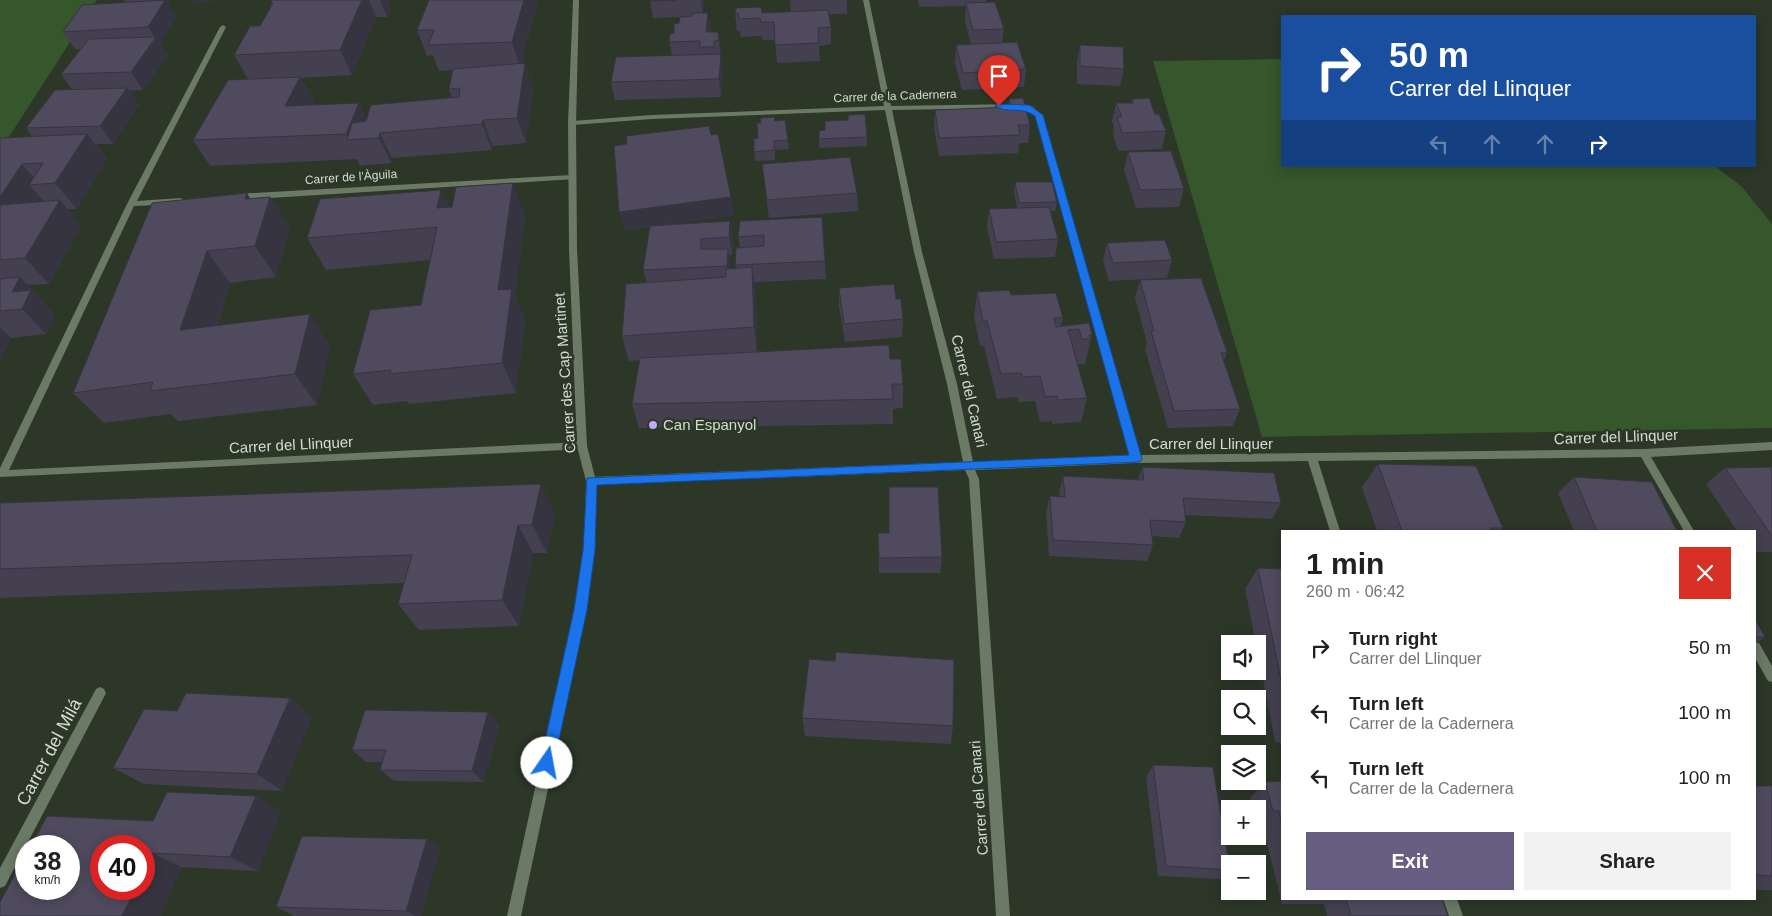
<!DOCTYPE html>
<html lang="en">
<head>
<meta charset="utf-8">
<style>
	:root { --surface:#fff; --page:#f2f2f2; --text:#202124; --muted:#757577; --accent:#675e82 }
	body { margin:0; font-family:Arial,sans-serif; background:var(--page); color:var(--text); height:100vh; display:flex; flex-direction:column; font-size:19px; white-space:nowrap }
	* { box-sizing:border-box; margin:0 }
	p { font-size:16px; color:var(--muted) }
	.icon { flex:none; width:28px; height:28px; fill:none; stroke:currentColor; stroke-width:2; stroke-linecap:round; stroke-linejoin:round }
	.map { position:relative; flex:1; overflow:hidden }
	.sheet { position:absolute; left:1281px; top:530px; width:475px; height:370px; display:flex; flex-direction:column; background:var(--surface); border-radius:0px; box-shadow:0 2px 12px #0003 }
	.sheet>* { flex:none }
	.top-card { position:absolute; left:1281px; top:15px; width:475px; height:152px; border-radius:0px; box-shadow:0 2px 12px #0003; background:#1a4fa0; color:#fff; overflow:hidden }
	.controls { position:absolute; left:1221px; top:635px; display:grid; gap:10px }
	.controls a { display:grid; place-items:center; width:45px; height:45px; border-radius:0px; background:var(--surface); box-shadow:0 2px 12px #0003; font-size:25px }
	.speed { position:absolute; left:15px; top:835px; display:flex; gap:10px; font-size:25px; font-weight:700; text-align:center }
	.speed>* { display:grid; place-content:center; width:65px; height:65px; border-radius:50%; background:var(--surface); box-shadow:0 2px 12px #0003; line-height:1 }
	.speed small { font-size:12px; font-weight:400 }
	.speed .limit { border:8px solid #d22; background:#fff; color:#111 }
	.pin { position:absolute; display:grid; place-items:center; width:42px; height:42px; color:#fff; margin:-51px -21px; border-radius:50% 50% 50% 0; rotate:-45deg; box-shadow:0 0 5px #0007 }
	.pin .icon { rotate:45deg }
	.me { position:absolute; width:55px; margin:-28px; rotate:12deg; stroke-linejoin:round; filter:drop-shadow(0 0 4px #0008) }
	.turn { display:flex; align-items:center; gap:18px; height:105px; padding:0 25px; font-size:22px }
	.turn .icon { width:65px; height:65px; stroke-width:2.5 }
	.turn b { display:block; font-size:35px; line-height:42px }
	.lanes { display:flex; align-items:center; height:48px; padding:0 25px; background:#0003; justify-content:center; gap:25px; direction:ltr }
	.lanes .off { opacity:.35 }
	.round { display:grid; place-items:center; flex:none; width:52px; height:52px; border-radius:0px; background:var(--page) }
	.summary { display:flex; align-items:center; justify-content:space-between; height:85px; padding:0 25px }
	h1 { font-size:30px; font-weight:700; line-height:38px }
	.button { display:flex; gap:10px; margin-top:auto; padding:10px 25px }
	.button a { flex:1; height:58px; border-radius:0px; background:var(--accent); color:#fff; font-size:20px; font-weight:700; line-height:58px; text-align:center }
	.button a+a { background:var(--page); color:var(--text) }
	ul { padding:0; list-style:none }
	li { display:flex; align-items:center; gap:15px; height:65px; padding:0 25px }
	li div { flex:1 }
	li b { display:block; font-size:19px }
	li em { font-style:normal }
	.map>svg:first-child { display:block }
	.green { fill:#36562b }
	.lines { fill:none; stroke-linecap:round; stroke-linejoin:round }
	.minor { fill:#6a7a65; fill-rule:evenodd }
	.tertiary { fill:#6a7a65; fill-rule:evenodd }
	.wall { fill:#444050; fill-rule:evenodd }
	.shaded-wall { fill:#373441 }
	.building { fill:#4f4a5d; stroke:#373441 }
	.route { fill:#1a73e8; stroke:#114b97 }
	.poi-dot { fill:#bea9f5; stroke:#2c3728; stroke-width:2 }
	.labels { text-anchor:middle; stroke-width:5; stroke-linejoin:round; paint-order:stroke }
	.far-street-label { font-size:12px; fill:#d4dbd1; stroke:#2c3728 }
	.street-label { font-size:15px; fill:#d4dbd1; stroke:#2c3728 }
	.poi-label { font-size:15px; fill:#d4dbd1; stroke:#2c3728; text-anchor:start }
	.near-street-label { font-size:18px; fill:#d4dbd1; stroke:#2c3728 }
</style>
</head>
<body>
<div class="map">
<svg width="1772" height="916" viewBox="0 0 1772 916">
	<rect width="100%" height="100%" fill="#2c3728"/>
	<!-- green -->
	<path class="green" d="M0,0h97l-97,151z
		M1282,59v107h433l26,20 31,38v204l-510,9 -109,-376z"/>
	<g class="lines">
		<!-- minor -->
		<path class="minor" d="M863,0h6l22,106 127,-2 14,2 10,9 98,340 504,-6 128,-7v8l-121,7 43,74h-10l-43,-74 -323,4 22,70h-10l-22,-70 -172,2 -161,7 4,9 31,437h-14l-27,-437 -4,-9 -374,15 -4,-1 -1,-3 1,-3 4,-1 372,-15 -16,-78 -33,-132 -29,-142 -233,9 -80,6 -4,-2 4,-2 80,-6 232,-9zM1018,108l9,2 8,6 95,339 -157,7 -16,-78 -35,-132 -30,-142z
			M223,25l3,2 -89,174 44,-3 4,3 -4,3 -47,2 -125,264 573,-28 4,1 1,3 -1,3 -586,28v-9l127,-264 93,-177z
			M572,175l4,2 -1,2 -339,21 -4,-3 4,-3z
			M1755,642l4,1 13,23v16l-4,-1 -13,-23z
			M100,687l4,2 2,4 -2,4 -99,189 -5,2v-20l96,-179z
			M1443,899h14l6,17h-14z"/>
		<!-- tertiary -->
		<path class="tertiary" d="M573,0h6l-3,123 1,126 10,197 9,35 -2,69 -8,60 -65,306h-14l67,-306 10,-60 2,-69 -9,-35 -8,-197 -1,-126z"/>
	</g>
	<!-- wall -->
	<path class="wall" d="M124,0h47l-4,3 9,15 -16,25 8,12 -25,35h-14l10,15 -26,39h-17l11,15 -30,50h-10l14,17 -32,58 -21,1 27,30 -9,19 -35,4 -11,22v-222l32,-1 -6,-9 46,-38 -11,-16 20,-25h-6l-12,-17 65,-30h-3zM40,197l4,5h-8z
		M362,0h27l2,6 -4,11h-11l-24,58 -51,3 13,24 -2,3 54,14 86,-21 -3,-9 4,-19 -14,1 -6,-16 -6,1 -10,-26 12,-30h109l-17,64 12,25 -7,54 -33,3 -1,4 -100,8 -1,5 -31,3 -3,-7 -147,7 -17,-26 55,-61 -14,-24 26,-29 12,-21 -1,-2z
		M650,0h54l-1,13h5l2,19h8l5,40 -2,25 -106,3 -4,-18 61,-26 -3,-14 10,-19 1,-6 -27,1z
		M790,0h57v14h-18l2,13v17l-12,2 1,15 -43,2 -2,-23h-12l-2,-4 -20,1 -1,-6h-3l-2,-17 56,-2z
		M918,0h68v2l18,27 -2,14 24,26 -2,18 -62,3 -7,-27 1,-18h15l-6,-24 1,-15 -47,1z
		M1080,45l44,24 -4,17 -43,-2v-22z
		M1009,99l21,26 -2,18h-9l-1,10 -79,3 -5,-28 1,-18 73,-3z
		M1132,99l23,15 11,17 -4,18 -44,2 -5,-16 1,-8 -2,-6 4,-18h15z
		M785,120l4,29 -14,1v10l-20,1 -1,-9 4,-14 17,-17z
		M819,131l48,6v9l-48,2z
		M711,135l20,62 3,18 -72,10 68,-4 3,18 -1,16h-3l2,14h5l-1,-4 5,-17 -2,-11 84,-20 4,62 -72,3 2,11 1,59 133,7 13,25v24l-10,1v15l-254,4 -7,-24 8,-44 -11,1 -7,-25 25,-53 -4,-13 6,-43 -25,3 3,-86z
		M1128,152l56,37 -5,18 -43,1 -12,-38z
		M762,164l95,29 1,18 -89,7z
		M1015,182l42,20 -2,9h-5l8,28 -3,18 -61,2 -7,-32 2,-18 28,-1 -3,-16z
		M441,190l8,17 76,8 -10,80 10,25 -9,73 -107,11 -2,-3 -34,4 -20,-31 68,-69 9,-45 -104,10 -19,-32z
		M270,197l20,32 -14,48 -46,6 -13,43 113,20 -13,59 -139,16 -7,-7 -67,9 -31,-30 177,-194z
		M1107,243l65,17 -5,18 -58,3 -6,-20z
		M1140,280l87,72 -3,9 16,48 -7,17 -65,2 -23,-79 2,-6 -12,-45z
		M839,288l57,11 7,20 -1,18 -57,5 -6,-36z
		M977,292l34,3 52,23 -2,8 28,-3 3,12 -6,25 -1,4h-8l10,34 -6,24 -29,2v-3l-12,1 -5,-21 -16,1 -2,-5 -20,2 -13,-53h-4l-6,-29z
		M1378,464l125,64 -3,3h-123l-15,-44z
		M1142,467l139,36 -9,16 -87,-4 1,7 -7,16 -27,-2 1,9 -6,16 -98,-5 -3,-44 4,-16h10l-1,-3 4,-17 75,4z
		M1772,467v85h-17v-21h-18l-31,-47 19,-16z
		M1574,477l103,54h-103l-16,-38z
		M0,503l555,10 -8,40h-14l-14,73 -100,4 -21,-26 6,-21 -404,15z
		M878,533h11l53,24 -2,16h-61z
		M1258,568l24,1v174l-7,-1 -17,-90v-8h-2l-11,-55z
		M1755,619l10,18 -10,7z
		M835,661l118,65 -2,18 -146,-8 -3,-18z
		M290,698l22,19 -30,74 -138,-7 -31,-16 64,-57z
		M488,712l11,13 -15,57 -90,-1 -14,-11 2,-8h-16l-14,-12z
		M1153,765l77,102v3l-10,9 -62,-3 -12,-99z
		M1282,781v118h160l6,17h-121l-3,-12h-42l-19,-77h-5v-18h-5l-3,-11 15,-16z
		M1755,786h17v104h-17z
		M256,796l25,16 -23,59 -76,-4 -22,49h-160l153,-95z
		M427,839l13,10 -19,67h-127l-18,-9z"/>
	<!-- shaded-wall -->
	<path class="shaded-wall" d="M160,0h11l-4,3 9,15 -16,25 8,12 -25,35 -12,-18 25,-34 -8,-11 15,-23z
		M192,0h28l-26,4z
		M362,0h7l7,17 -24,58 -12,-25z
		M380,0h9l2,6 -4,11z
		M524,0h14l-18,67 -8,-25z
		M701,0h3l-1,17z
		M708,13l3,17 -2,17 -3,-15z
		M718,32l3,17v9l-2,-18z
		M721,54l2,18 -2,25 -2,-18z
		M525,63l8,26 -7,54 -9,-25z
		M300,77l14,25 -15,30 -14,-26z
		M127,88l12,17 -26,39 -13,-18z
		M359,103l12,26 -22,11 -3,-6z
		M483,120l10,26 -1,4 -10,-26z
		M380,133l12,25 -1,5 -12,-25z
		M87,134l20,25 -30,50 -22,-26z
		M22,164l17,20 -10,1 11,12 -19,29 -21,-23v-6z
		M513,183l12,32 -10,80 10,25 -9,73 -14,-30 -4,-73z
		M441,190l14,32 -18,-14z
		M247,193l16,26 7,-22 20,32 -14,48 -21,-31 -10,-47z
		M731,197l3,18 -110,15 -5,-18z
		M60,200l21,26 -32,58 -24,-26z
		M730,221l3,18 -1,16 -3,-18z
		M728,249l3,18 -1,16 -3,-17z
		M207,251l23,32 -25,78 -25,-31z
		M752,267l4,26 1,59 -3,-25z
		M20,277l24,25v1l11,12 -9,19 -24,-25 -10,-17z
		M310,314l20,32 -13,59 -22,-31z
		M0,327l11,11 -11,22z
		M541,484l14,29 -8,40 -15,-28z
		M518,525l15,28 -14,73 -17,-26z
		M290,698l22,19 -30,74 -25,-17z
		M488,712l11,13 -15,57 -12,-11z
		M256,796l25,16 -23,59 -28,-14z
		M427,839l13,10 -19,67h-6l-9,-5z
		M152,853l30,14 -22,49h-38l13,-27h9v-19z"/>
	<!-- building -->
	<path class="building" d="M165,0l-17,27 -85,5 19,-27z
		M272,0h90l-22,50 -106,5 16,-29h10l13,-23h-2z
		M429,0h95l-12,42 -84,3 6,-15h-17z
		M650,0h26l-26,1z
		M995,2l9,27 -31,1 -7,-27z
		M761,7l1,6 66,-3 3,17 -13,1 1,15 -44,2 -1,-23h-13l-1,-4 -21,1 -1,-6 -3,1 1,-6z
		M692,13h16l-2,19h12l1,8 -5,1v6h-14v-6l-31,1 1,-8 4,-1v-9l5,-1 1,-6 12,-1z
		M156,37l-25,35 -70,2 28,-35z
		M1017,42l9,27 -63,4 -7,-28z
		M1080,45l43,2 1,22 -44,-3z
		M721,54l-2,25 -108,3 5,-25z
		M525,63l-8,55 -34,2 -1,4 -102,9 -1,5 -32,2 5,-17 14,-2 5,-16 88,-8 1,-9 -11,1 4,-20z
		M300,77l-15,29 74,-3 -13,31 -153,6 35,-60z
		M127,88l-27,38 -74,2 29,-38z
		M1023,98l7,27h-12l2,10 -81,3 -4,-28 76,-3 -2,-8z
		M1149,98l6,16h4l7,17 -44,2 -5,-16h5l-6,-14h17l-1,-4z
		M865,114l2,23 -48,2v-8l6,-1v-9l23,-1v-5z
		M774,117l1,4 10,-1 3,20 -14,1v9l-20,2v-13l4,-1 -1,-15h4l-1,-5z
		M709,126l2,9 7,-1 13,63 -112,15 -5,-66 13,-2 -1,-8z
		M87,134l-32,49 -26,2 14,-22 -21,1 -22,33v-59z
		M1171,151l13,38 -44,1 -12,-38z
		M850,157l7,36 -90,7 -5,-36z
		M1015,182h37l5,20 -38,1z
		M513,183l-15,107 14,-1 -10,74 -112,11 1,-4 -38,4 17,-64 51,-5 16,-78 -130,11 13,-39 121,-9 -4,18 15,-1 4,-20z
		M247,193l-2,6 25,-2 -15,49 -48,5 -27,79 130,-16 -15,60 -145,17 3,-9 -80,11 79,-190z
		M60,200l-35,58 -25,2v-55z
		M1049,207l9,32 -62,3 -7,-33z
		M822,217l3,44 -90,4 1,-17 28,-2v-11l-26,2 2,-16z
		M730,221l-1,16 -28,2v10h27l-1,17 -84,4 7,-44z
		M1165,240l7,20 -59,3 -6,-20z
		M752,267l2,60 -132,9 4,-52 100,-7v-8z
		M20,277l-8,15 19,-2 -9,19 -22,2v-32z
		M1201,278l26,74 -6,1 19,56 -66,2 -23,-80h3l-14,-51z
		M894,284l2,15h5l2,20 -59,5 -5,-36z
		M1009,290l2,5 45,-2 7,25h-9l2,9 33,-4 3,12h-3l2,4h-9l-3,-10 -11,1 19,68 -29,2 -1,-4 -12,1 -5,-21 -17,1 -2,-4 -20,1 -14,-53h-4l-6,-29z
		M889,345l1,14h11l2,25h-11l1,15 -261,5 8,-46z
		M1378,464l98,2 27,62h-13l1,3h-89z
		M1142,467l132,6 7,30 -98,-5 3,24 -36,-2 3,25 -100,-5 -3,-44 15,1 -2,-21 81,4z
		M1772,467v69l-47,-68z
		M1574,477l78,5 25,49h-80z
		M541,484l-9,41h-14l-16,75 -104,4 14,-49 -412,14v-66z
		M889,487h49l4,70 -63,1 -1,-25h11z
		M1258,568l24,1v116z
		M1755,619l10,18h-10z
		M836,652l118,8 -1,66 -151,-8 7,-59 26,2z
		M186,693l104,5 -33,76 -144,-6 31,-59 33,2z
		M365,710l123,2 -16,59 -92,-1 6,-20h-34z
		M1153,765l60,2 17,103 -64,-4z
		M1282,781v42l-3,-12h-6l-8,-29z
		M1755,786h17v90l-17,-1z
		M167,792l89,4 -26,61 -78,-4 -8,17v-24h-43v43h34l-13,27h-122v-14l26,-48v35h43v-43h-38l16,-30 106,5z
		M302,836l125,3 -21,72 -130,-4z
		M1346,899h96l6,17h-97z"/>
	<!-- route -->
	<path class="route" d="M996,104l33,1 14,10 99,344 -2,3 -543,23 -2,65 -8,60 -33,153 -2,5 -5,2 -5,-2 -2,-5 34,-153 9,-60 4,-72 542,-23 -94,-339c-13,-10 -28,-2 -40,-10z"/>
	<!-- markers -->
	<circle class="poi-dot" cx="653" cy="425" r="5"/>
	<g class="labels">
		<!-- far-street labels -->
		<g class="far-street-label">
			<text transform="translate(895 96) rotate(-2)" y="4">Carrer de la Cadernera</text>
			<text transform="translate(351 177) rotate(-4)" y="4">Carrer de l'Àguila</text>
		</g>
		<!-- street labels -->
		<g class="street-label">
			<text transform="translate(565 373) rotate(-94)" y="5">Carrer des Cap Martinet</text>
			<text transform="translate(969 391) rotate(77)" y="5">Carrer del Canari</text>
			<text transform="translate(1616 437) rotate(-2)" y="5">Carrer del Llinquer</text>
			<text x="1211" y="449">Carrer del Llinquer</text>
			<text transform="translate(291 445) rotate(-3)" y="5">Carrer del Llinquer</text>
			<text transform="translate(979 798) rotate(-94)" y="5">Carrer del Canari</text>
		</g>
		<!-- poi labels -->
		<g class="poi-label">
			<text x="663" y="430">Can Espanyol</text>
		</g>
		<!-- near-street labels -->
		<g class="near-street-label">
			<text transform="translate(49 752) rotate(-62)" y="6">Carrer del Milá</text>
		</g>
	</g>
</svg>
<div class="controls">
<a><svg class="icon" aria-label="sound" viewBox="0 0 24 24"><path d="M4 9h4l5-4v14l-5-4H4zM17 9q2 3 0 6"/></svg></a>
<a><svg class="icon" aria-label="search" viewBox="0 0 24 24"><circle cx="10" cy="10" r="6"/><path d="M15 15l6 6"/></svg></a>
<a><svg class="icon" aria-label="layers" viewBox="0 0 24 24"><path d="M12 4l9 5-9 5-9-5zM3 14l9 5 9-5"/></svg></a>
<a>+</a>
<a>−</a>
</div>
<div class="speed"><div>38<small>km/h</small></div><div class="limit">40</div></div>
<div class="pin" style="left:999px;top:106px;background:#d93025"><svg class="icon" aria-label="arrive" viewBox="0 0 24 24"><path d="M6 21V4h12l-3 4 3 4H6"/></svg></div>
<svg class="me" style="left:547px;top:763px" viewBox="-20 -20 40 40"><circle r="19" fill="#fff"/><path d="M0-13L10 11 0 6-10 11z" fill="#1a73e8"/></svg>
<div class="top-card">
<div class="turn"><svg class="icon" aria-label="right" viewBox="0 0 24 24"><path d="M7 20v-9h11M14 6l5 5-5 5"/></svg><div><b>50 m</b>Carrer del Llinquer</div></div>
<div class="lanes"><svg class="icon off" aria-label="left" viewBox="0 0 24 24"><path d="M17 20v-9H6M10 6l-5 5 5 5"/></svg><svg class="icon off" aria-label="ahead" viewBox="0 0 24 24"><path d="M12 20V5M6 11l6-6 6 6"/></svg><svg class="icon off" aria-label="ahead" viewBox="0 0 24 24"><path d="M12 20V5M6 11l6-6 6 6"/></svg><svg class="icon" aria-label="right" viewBox="0 0 24 24"><path d="M7 20v-9h11M14 6l5 5-5 5"/></svg></div>
</div>
<section class="sheet">
<div class="summary"><div><h1>1 min</h1><p>260 m · 06:42</p></div><a class="round" style="background:#d93025;color:#fff"><svg class="icon" aria-label="close" viewBox="0 0 24 24"><path d="M6 6l12 12M18 6L6 18"/></svg></a></div>
<ul>
<li><svg class="icon" aria-label="right" viewBox="0 0 24 24"><path d="M7 20v-9h11M14 6l5 5-5 5"/></svg><div><b>Turn right</b><p>Carrer del Llinquer</p></div><em>50 m</em></li>
<li><svg class="icon" aria-label="left" viewBox="0 0 24 24"><path d="M17 20v-9H6M10 6l-5 5 5 5"/></svg><div><b>Turn left</b><p>Carrer de la Cadernera</p></div><em>100 m</em></li>
<li><svg class="icon" aria-label="left" viewBox="0 0 24 24"><path d="M17 20v-9H6M10 6l-5 5 5 5"/></svg><div><b>Turn left</b><p>Carrer de la Cadernera</p></div><em>100 m</em></li>
</ul>
<div class="button"><a>Exit</a><a>Share</a></div>
</section>
</div>
</body>
</html>
